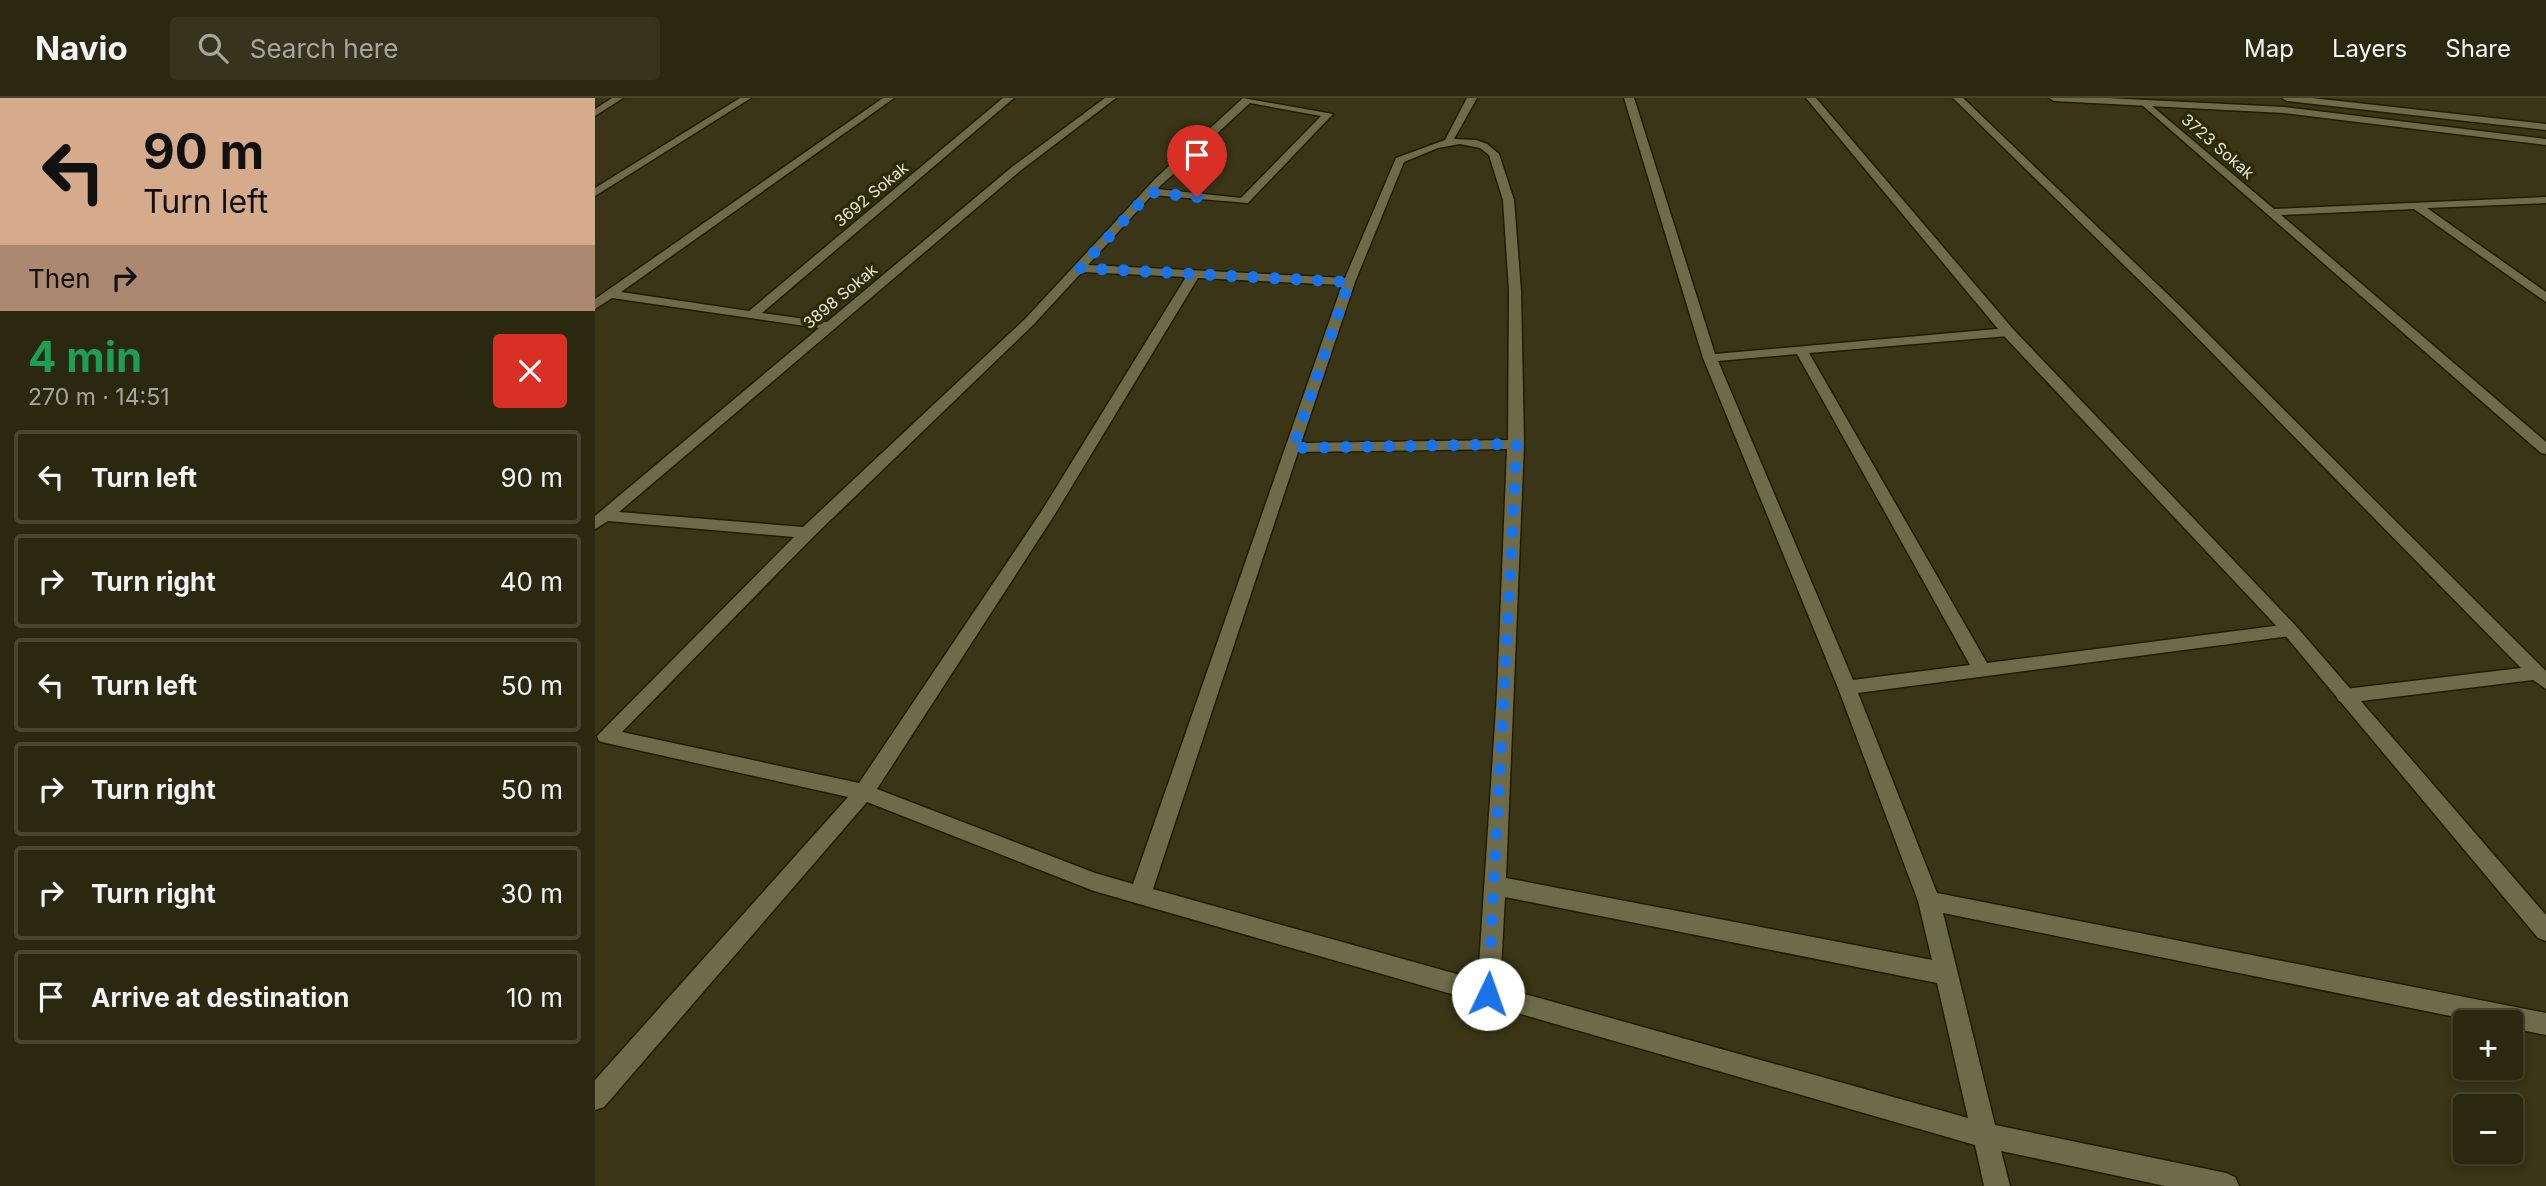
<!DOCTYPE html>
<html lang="en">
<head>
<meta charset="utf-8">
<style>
	:root { --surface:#2b2810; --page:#37341e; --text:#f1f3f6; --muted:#a6a69f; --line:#474430 }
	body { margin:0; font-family:Inter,sans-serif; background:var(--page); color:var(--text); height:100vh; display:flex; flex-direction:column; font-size:26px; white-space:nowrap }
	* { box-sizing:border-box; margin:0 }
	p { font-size:23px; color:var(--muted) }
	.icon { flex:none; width:38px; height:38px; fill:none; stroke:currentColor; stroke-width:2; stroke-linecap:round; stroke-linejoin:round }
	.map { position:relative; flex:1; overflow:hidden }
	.sheet { display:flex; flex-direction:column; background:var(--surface); width:595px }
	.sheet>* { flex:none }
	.hud { background:#d6ab8b; color:#111; overflow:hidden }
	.tools { position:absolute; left:1858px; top:912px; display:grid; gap:14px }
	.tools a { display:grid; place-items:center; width:70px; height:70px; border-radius:7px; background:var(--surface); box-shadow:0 4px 10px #0003,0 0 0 2px var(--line); font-size:35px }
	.pin { position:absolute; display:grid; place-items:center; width:60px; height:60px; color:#fff; margin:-72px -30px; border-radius:50% 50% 50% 0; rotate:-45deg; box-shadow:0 0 7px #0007 }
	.pin .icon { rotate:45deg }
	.me { position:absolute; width:77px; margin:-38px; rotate:3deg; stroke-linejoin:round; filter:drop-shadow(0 0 5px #0008) }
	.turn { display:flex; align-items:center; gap:24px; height:147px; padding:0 28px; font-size:32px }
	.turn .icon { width:91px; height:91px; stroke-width:2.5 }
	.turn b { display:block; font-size:49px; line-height:60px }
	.then { display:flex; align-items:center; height:66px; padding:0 28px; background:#0003; gap:14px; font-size:26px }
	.round { display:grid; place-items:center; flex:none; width:74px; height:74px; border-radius:7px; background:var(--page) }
	.headline { display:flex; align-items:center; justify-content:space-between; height:119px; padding:0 28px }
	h1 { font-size:42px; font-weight:700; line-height:52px; color:#1e9e55 }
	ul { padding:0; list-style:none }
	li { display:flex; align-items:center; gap:21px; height:94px; margin:0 14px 10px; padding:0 14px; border:4px solid var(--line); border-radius:7px }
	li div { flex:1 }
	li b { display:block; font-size:26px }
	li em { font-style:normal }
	header { display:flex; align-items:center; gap:42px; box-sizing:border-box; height:98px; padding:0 35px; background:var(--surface); border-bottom:2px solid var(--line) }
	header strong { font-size:33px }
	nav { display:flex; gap:38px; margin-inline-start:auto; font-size:24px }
	.search { width:490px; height:63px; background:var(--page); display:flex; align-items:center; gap:18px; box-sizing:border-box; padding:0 24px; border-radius:7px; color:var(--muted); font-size:26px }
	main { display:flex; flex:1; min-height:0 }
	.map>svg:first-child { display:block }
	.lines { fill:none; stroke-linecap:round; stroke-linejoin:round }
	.minor-casing { stroke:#201c00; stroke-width:3 }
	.tertiary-casing { stroke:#201c00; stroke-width:3 }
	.secondary-casing { stroke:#201c00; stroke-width:3 }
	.minor { fill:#6e6b4a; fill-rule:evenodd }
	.tertiary { fill:#6e6b4a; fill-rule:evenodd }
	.secondary { fill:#6e6b4a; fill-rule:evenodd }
	.route { stroke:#1a73e8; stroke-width:12; stroke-dasharray:0 21.6 }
	.labels { text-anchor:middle; stroke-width:7; stroke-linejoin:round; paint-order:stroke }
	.far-street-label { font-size:16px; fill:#e9e8d6; stroke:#2e2b0b }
</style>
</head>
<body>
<header>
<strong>Navio</strong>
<div class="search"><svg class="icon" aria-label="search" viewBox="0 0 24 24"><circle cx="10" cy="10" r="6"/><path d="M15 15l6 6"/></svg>Search here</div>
<nav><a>Map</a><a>Layers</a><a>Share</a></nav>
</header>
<main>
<section class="sheet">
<div class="hud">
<div class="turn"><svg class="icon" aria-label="left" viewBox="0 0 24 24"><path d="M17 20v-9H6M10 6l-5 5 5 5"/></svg><div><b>90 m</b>Turn left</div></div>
<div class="then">Then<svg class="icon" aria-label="right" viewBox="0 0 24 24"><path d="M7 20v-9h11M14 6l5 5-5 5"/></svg></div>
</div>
<div class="headline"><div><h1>4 min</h1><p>270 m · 14:51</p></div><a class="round" style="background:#d93025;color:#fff"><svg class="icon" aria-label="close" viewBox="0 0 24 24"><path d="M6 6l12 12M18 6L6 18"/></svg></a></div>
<ul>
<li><svg class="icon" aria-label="left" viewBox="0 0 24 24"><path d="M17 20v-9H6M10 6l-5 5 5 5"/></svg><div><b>Turn left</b></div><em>90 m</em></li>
<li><svg class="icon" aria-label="right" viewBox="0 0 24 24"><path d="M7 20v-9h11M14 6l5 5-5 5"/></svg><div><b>Turn right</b></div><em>40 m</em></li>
<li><svg class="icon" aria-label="left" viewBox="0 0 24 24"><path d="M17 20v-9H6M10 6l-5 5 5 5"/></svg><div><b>Turn left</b></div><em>50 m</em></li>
<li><svg class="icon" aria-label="right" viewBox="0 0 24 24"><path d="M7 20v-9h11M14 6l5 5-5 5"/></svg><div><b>Turn right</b></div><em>50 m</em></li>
<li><svg class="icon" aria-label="right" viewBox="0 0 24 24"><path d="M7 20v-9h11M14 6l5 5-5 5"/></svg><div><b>Turn right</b></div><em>30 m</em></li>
<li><svg class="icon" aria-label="arrive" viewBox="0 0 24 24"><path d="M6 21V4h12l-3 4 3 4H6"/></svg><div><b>Arrive at destination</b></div><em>10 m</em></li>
</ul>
</section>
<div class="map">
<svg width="1951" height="1088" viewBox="0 0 1951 1088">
	<rect width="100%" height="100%" fill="#393516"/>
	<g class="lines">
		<!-- minor casing -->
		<g class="minor-casing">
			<path id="minor" d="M17,0h11l-28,18v-7z
				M145,0h11l-156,98v-8z
				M288,0h11l-273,194 128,19 254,-213h11l-252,215 65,9 185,-155 93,-69h11l-96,73 -401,341 184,15 222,-208 131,-141 87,-80 90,16 -85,89 -96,-8 -64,70 257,13 51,-120 49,-18 22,-42h10l-23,41 22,1 11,4 12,10 15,46 7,91 3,153 -18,434 426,82 -14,-59 -80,-213 -135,-330 -79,-260h10l81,256 293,-26 6,4 -6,4 -199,17 178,310 303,-39 9,6 -9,6 -432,57 79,200 609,120v22l-35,-7v-6h-31l-537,-109 52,212 231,48 9,4 4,9h-74l-164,-35 9,35h-26l-9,-41 -881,-254 -227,-89 -263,305 -9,3v-30l253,-283 -242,-54 -7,-2 -2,-5 197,-199 -186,-16 -13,8v-13l224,-188 -207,-30 -17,11v-10zM655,5l71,13 -80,82 -84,-9zM865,46l20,4 9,7 14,45 6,91 -1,149 -207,3 54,-161 49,-120 34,-14zM487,174l104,5 -145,235 -182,271 -237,-51 191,-195 220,-212zM603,180l144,7 -209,599 -38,-11 -218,-84 178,-275zM1202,256l173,311 -117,15 -135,-319zM912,351l-10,244 -19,287 -325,-91 145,-437zM910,799l432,86 31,135 -468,-131z
				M1358,0h10l220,211 363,362v18l-13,-9 -188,23 -6,-2 -3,-5 3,-5 6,-2 176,-21 -346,-353z
				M1550,2l129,109 272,-12v6l-119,5 119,84v10l-132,-93 -133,6 265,227v12l-5,-1 -399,-348 -2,-2z"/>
		</g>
		<!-- tertiary casing -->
		<g class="tertiary-casing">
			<path id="tertiary" d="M1211,0h10l197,231 283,297 250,289v26l-8,-3 -254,-304 -281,-299z"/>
		</g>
		<!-- secondary casing -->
		<g class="secondary-casing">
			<path id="secondary" d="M1454,0h58l177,9 262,32v6l-262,-32 -230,-12z
				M1687,0h30l234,26v6l-259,-29z"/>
		</g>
		<!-- minor -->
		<use href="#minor" class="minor"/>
		<!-- tertiary -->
		<use href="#tertiary" class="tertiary"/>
		<!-- secondary -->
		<use href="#secondary" class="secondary"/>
	</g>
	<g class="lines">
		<!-- route -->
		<path class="route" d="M602,99l-47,-5 -70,76 269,14 -56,166 224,-4 -29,550"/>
	</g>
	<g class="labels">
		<!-- far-street labels -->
		<g class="far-street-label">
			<text transform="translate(1623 48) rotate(41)" y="6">3723 Sokak</text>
			<text transform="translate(276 96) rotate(-40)" y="6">3692 Sokak</text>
			<text transform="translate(245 198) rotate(-40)" y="6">3898 Sokak</text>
		</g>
	</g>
</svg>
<div class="tools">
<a>+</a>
<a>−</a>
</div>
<div class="pin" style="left:602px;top:99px;background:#d93025"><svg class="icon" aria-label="arrive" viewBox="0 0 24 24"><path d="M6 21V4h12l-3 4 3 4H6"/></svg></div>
<svg class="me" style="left:893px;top:896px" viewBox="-20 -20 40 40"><circle r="19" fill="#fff"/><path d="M0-13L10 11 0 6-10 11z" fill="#1a73e8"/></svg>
</div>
</main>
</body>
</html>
